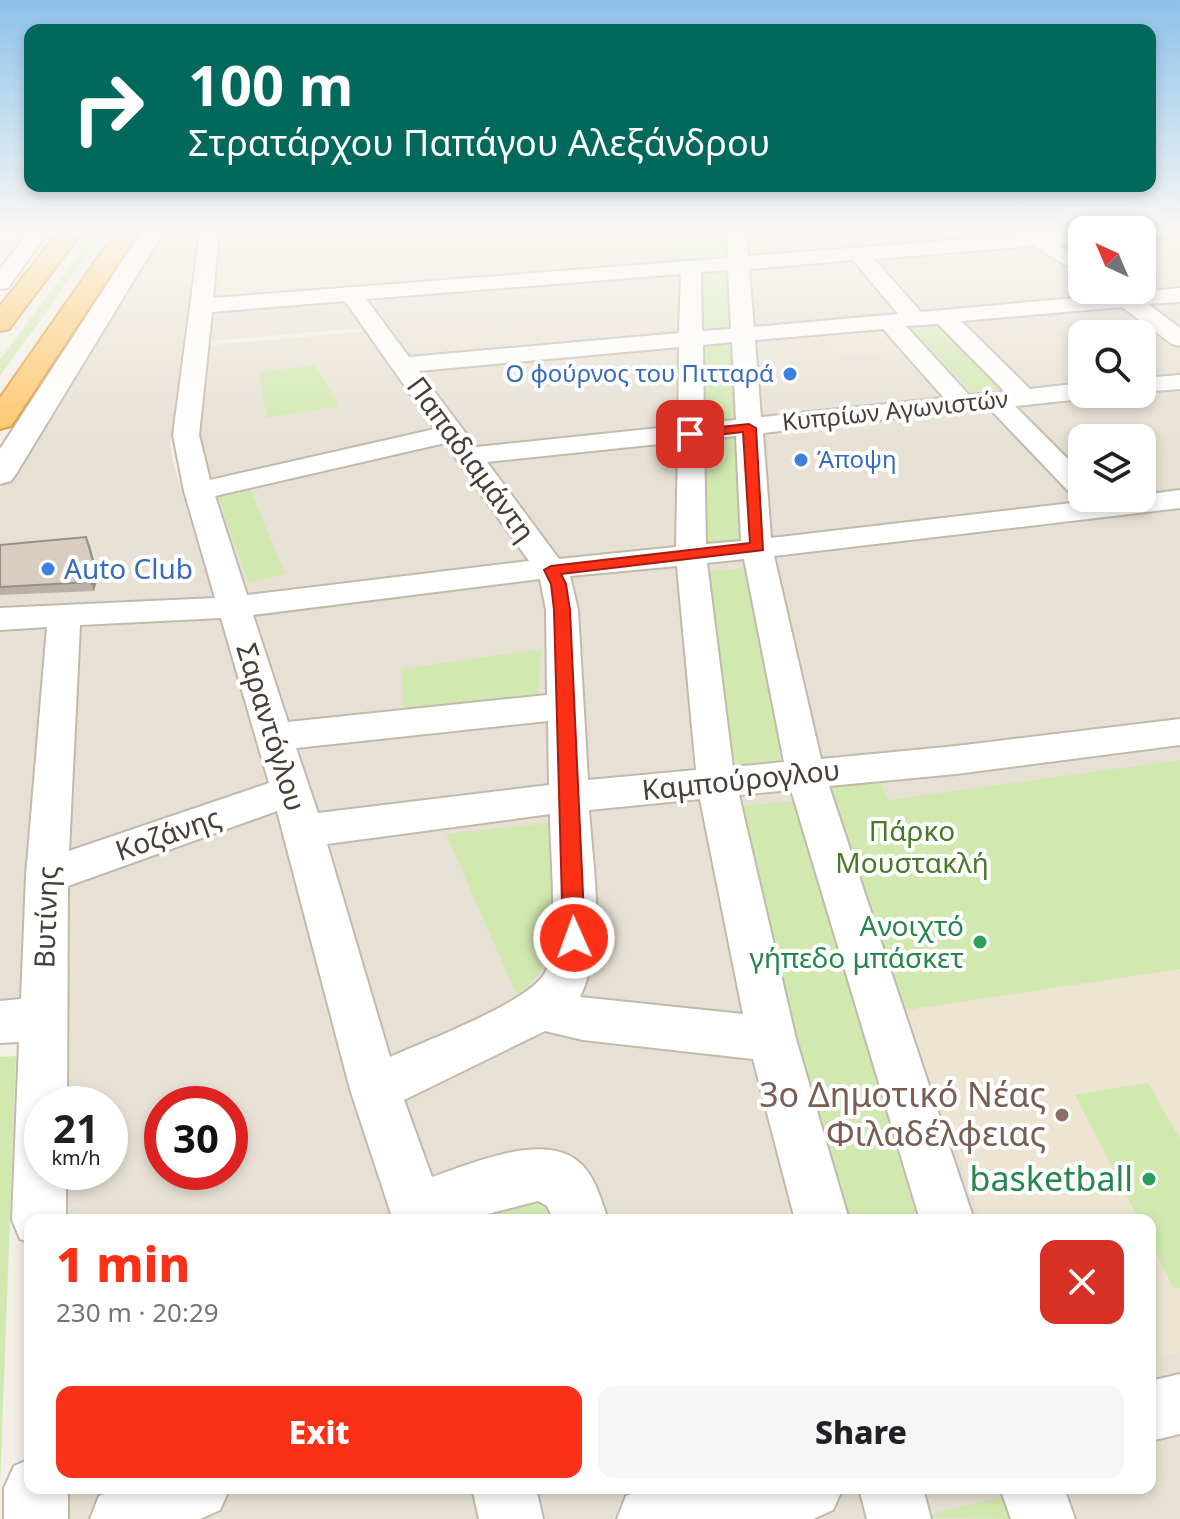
<!DOCTYPE html>
<html lang="en">
<head>
<meta charset="utf-8">
<style>
	:root { --surface:#fff; --page:#f6f6f6; --text:#202124; --muted:#757577; --accent:#fa3017 }
	body { margin:0; font-family:"Noto Sans",sans-serif; background:var(--page); color:var(--text); height:100vh; display:flex; flex-direction:column; font-size:30px; white-space:nowrap }
	* { box-sizing:border-box; margin:0 }
	p { font-size:26px; color:var(--muted) }
	.icon { flex:none; width:44px; height:44px; fill:none; stroke:currentColor; stroke-width:2; stroke-linecap:round; stroke-linejoin:round }
	.map { position:relative; flex:1; overflow:hidden }
	.panel { position:absolute; left:24px; top:1214px; width:1132px; height:280px; display:flex; flex-direction:column; background:var(--surface); border-radius:16px; box-shadow:0 4px 12px #0003 }
	.panel>* { flex:none }
	.top-card { position:absolute; left:24px; top:24px; width:1132px; height:168px; border-radius:16px; box-shadow:0 4px 12px #0003; background:#00695c; color:#fff; overflow:hidden }
	.needle { width:52px; rotate:316deg }
	.tools { position:absolute; left:1068px; top:216px; display:grid; gap:16px }
	.tools a { display:grid; place-items:center; width:88px; height:88px; border-radius:16px; background:var(--surface); box-shadow:0 4px 12px #0003; font-size:40px }
	.speed { position:absolute; left:24px; top:1086px; display:flex; gap:16px; font-size:40px; font-weight:700; text-align:center }
	.speed>* { display:grid; place-content:center; width:104px; height:104px; border-radius:50%; background:var(--surface); box-shadow:0 4px 12px #0003; line-height:1 }
	.speed small { font-size:20px; font-weight:400 }
	.speed .limit { border:12px solid #d22; background:#fff; color:#111 }
	.pin { position:absolute; display:grid; place-items:center; width:68px; height:68px; color:#fff; margin:-34px; border-radius:16px; box-shadow:0 4px 12px #0006 }
	.me { position:absolute; width:88px; margin:-44px; rotate:358deg; stroke-linejoin:round; filter:drop-shadow(0 0 6px #0008) }
	.turn { display:flex; align-items:center; gap:28px; height:168px; padding:0 32px; font-size:36px }
	.turn .icon { width:104px; height:104px; stroke-width:2.5 }
	.turn b { display:block; font-size:56px; line-height:68px }
	.round { display:grid; place-items:center; flex:none; width:84px; height:84px; border-radius:16px; background:var(--page) }
	.overview { display:flex; align-items:center; justify-content:space-between; height:136px; padding:0 32px }
	h1 { font-size:48px; font-weight:800; line-height:60px; color:var(--accent) }
	.button { display:flex; gap:16px; margin-top:auto; padding:16px 32px }
	.button a { flex:1; height:92px; border-radius:16px; background:var(--accent); color:#fff; font-size:32px; font-weight:800; line-height:92px; text-align:center }
	.button a+a { background:var(--page); color:var(--text) }
	.map>svg:first-child { display:block }
	.residential { fill:#e7e1d5; fill-rule:evenodd }
	.education { fill:#ede4d1 }
	.green { fill:#d1e8af }
	.lines { fill:none; stroke-linecap:round; stroke-linejoin:round }
	.minor-casing { stroke:#c2b9ac; stroke-width:4 }
	.tertiary-casing { stroke:#c2b9ac; stroke-width:4 }
	.motorway-casing { stroke:#dd9937; stroke-width:4 }
	.minor { fill:#fff; fill-rule:evenodd }
	.tertiary { fill:#fff; fill-rule:evenodd }
	.motorway { fill:#fec568; fill-rule:evenodd }
	.wall { fill:#bab0a4 }
	.shaded-wall { fill:#979086 }
	.building { fill:#d8cdbf; stroke:#979086; stroke-width:2 }
	.route { fill:#fa3017; stroke:#a21f0f; stroke-width:2 }
	.shop-dot { fill:#3f7fe0; stroke:#fff; stroke-width:3 }
	.leisure-dot { fill:#2e9e5b; stroke:#fff; stroke-width:3 }
	.education-dot { fill:#8d6e63; stroke:#fff; stroke-width:3 }
	.labels { text-anchor:middle; stroke-width:8; stroke-linejoin:round; paint-order:stroke }
	.far-shop-label { font-size:24px; fill:#366cbe; stroke:#fff; text-anchor:end }
	.far-street-label { font-size:24px; fill:#463f36; stroke:#fff }
	.street-label { font-size:28px; fill:#463f36; stroke:#fff }
	.shop-label { font-size:28px; fill:#366cbe; stroke:#fff; text-anchor:start }
	.park-label { font-size:28px; fill:#4a7829; stroke:#fff }
	.leisure-label { font-size:28px; fill:#27864d; stroke:#fff; text-anchor:end }
	.near-education-label { font-size:34px; fill:#785e54; stroke:#fff; text-anchor:end }
	.near-leisure-label { font-size:34px; fill:#27864d; stroke:#fff; text-anchor:end }
</style>
</head>
<body>
<div class="map">
<svg width="1180" height="1519" viewBox="0 0 1180 1519">
	<rect width="100%" height="100%" fill="#f3efe7"/>
	<!-- residential -->
	<path class="residential" d="M161,229h1019v262l-38,4v-57h-60v60h37l-554,65 -183,-237 -194,17 -18,99 3,20 224,758h-335l-1,-48h49v-68h-50l-60,-96v-519zM1082,230h60v60h-60zM1082,334h60v60h-60zM162,1104h68v68h-68z
		M372,331l176,248 632,-72v1012h-647l-6,-31h623v-268h-712l-242,-761 7,-113z
		M66,1488h410l9,31h-418z"/>
	<!-- education -->
	<path class="education" d="M224,229h448l-1,34 -459,37z
		M886,328l20,23 -64,5 -18,-23z
		M1180,969v383l-30,6v-138h-168l-77,-210z"/>
	<!-- green -->
	<path class="green" d="M97,229h9l-106,147v-16z
		M672,229h54l1,31 -56,3z
		M730,270l6,61 -39,3 -1,-61z
		M941,326l63,62 -32,4 -61,-63z
		M735,341l1,78 -35,3v-77z
		M315,365l24,41 -72,12 -8,-46z
		M739,436l7,102 -40,5 -6,-103z
		M250,489l35,85 -36,9 -32,-87z
		M750,567l31,195 -50,9 -23,-199z
		M541,649l-3,48 -134,16 -3,-44z
		M1180,760v209l-275,41 -81,-225 55,-6 9,21z
		M796,801l121,419h-77l-102,-414z
		M550,823l7,118 -19,33 -20,24 -72,-164z
		M16,1056l-16,430v-429z
		M1148,1083l32,56v149l-6,1 -24,-47v-22h-11l-64,-125z
		M540,1195l9,25h-76z
		M1014,1494l8,25 -104,-2z"/>
	<g class="lines">
		<!-- minor casing -->
		<g class="minor-casing">
			<path id="minor" d="M31,229h19l-42,59 -8,1v-20z
				M195,229h22l2,3 -6,66 515,-40 -2,-29h20l2,27 273,-21 9,-6 12,4 40,-3v12l-24,2 24,16v15l-48,-29 -160,13 47,53 187,-17 1,-5 23,3 48,-5v14l-32,2 32,24v18l-8,-2 -50,-37 -161,14 69,68 52,-6v11h10l-10,5 -67,7 67,67v25l-10,-3 -83,-87 -226,25 8,105 344,-40h27v-3l38,-5v18l-406,48 47,203 135,-13 224,-27v26l-224,29 -127,12 145,434h-54l-129,-430 -52,5 57,244 53,181h-54l-42,-161 -170,-19 -38,-9 -141,69 28,77c39,-13 114,-47 149,-13 14,13 21,38 27,56h-54l-7,-14 -9,-5 -74,19h-71l-43,-131 -73,-278 -209,75 -1,218h-25v68h24v48h-36v23l-10,-4 -8,-19 7,-178 -19,1v-42l21,-2 5,-123 21,-249 -47,3v-22l215,-10 -31,-107 -11,-56 25,-188 1,-13zM853,260l45,54 -144,13 -5,-58zM728,270l3,59 -29,2 -1,-59zM681,274l-2,59 -270,24 -43,-58zM345,301l90,128 -225,51 -11,-45 13,-123zM938,324l67,68 -36,3 -63,-69zM883,329l61,69 -183,19 -6,-77zM732,342l4,78 -32,3 -1,-78zM679,347l-1,79 -202,21 -57,-76zM736,436l5,105 -35,3 -2,-105zM678,442l-2,105 -117,12 -72,-97zM445,443l84,118 -282,34 -32,-99zM744,559l40,203 -51,5 -26,-204zM677,566l19,204 -108,10 -10,-170 -8,-34zM540,579l6,31 1,85 -259,27 -35,-107zM221,618l48,165 -200,68 11,-226zM548,721l1,64 -231,28 -22,-65zM700,799l43,215 -163,-17c27,-57 13,-126 9,-187zM550,814c0,36 10,130 -5,159 -17,30 -120,68 -155,84l-63,-213z
				M1176,229l-9,6 -25,2v-7h-9z
				M1180,375v14l-38,3v-14z
				M1180,1374v60l-30,7v-60z
				M30,1459v29h38v31h-64v-31l10,-22z
				M119,1488h111l-10,22 -20,9h-110l9,-23z
				M472,1488h64l7,31h-64z
				M646,1488h197l-10,22 -20,9h-196l9,-23z
				M859,1488h64l8,31h-64z
				M1000,1488h64l11,31h-64z"/>
		</g>
		<!-- tertiary casing -->
		<g class="tertiary-casing">
			<path id="tertiary" d="M143,229h22l-149,245 -5,7 -11,3v-35z"/>
		</g>
		<!-- motorway casing -->
		<g class="motorway-casing">
			<path id="motorway" d="M61,229h23l-75,100 -9,2v-25z
				M118,229h23l-130,197 -11,3v-31z"/>
		</g>
		<!-- minor -->
		<use href="#minor" class="minor"/>
		<!-- tertiary -->
		<use href="#tertiary" class="tertiary"/>
		<!-- motorway -->
		<use href="#motorway" class="motorway"/>
	</g>
	<!-- wall -->
	<path class="wall" d="M86,537l4,9 8,31 -4,14 -94,4v-50z"/>
	<!-- shaded-wall -->
	<path class="shaded-wall" d="M86,537l4,9 8,31 -4,14 -4,-9z"/>
	<!-- building -->
	<path class="building" d="M86,537l9,31 -5,14 -90,5v-42z"/>
	<!-- sky -->
	<linearGradient id="sky" x2="0" y2="1"><stop stop-color="#8cc1eb"/><stop offset="0.52" stop-color="#faf8f4"/><stop offset="1" stop-color="#faf8f4" stop-opacity="0"/></linearGradient>
	<rect width="1180" height="442" fill="url(#sky)"/>
	<!-- route -->
	<path class="route" d="M749,424l7,4 7,122 -202,24 5,10 4,26 15,328 -4,6 -7,3 -7,-3 -4,-6 -9,-328 -3,-26 -7,-14 7,-4 199,-23 -7,-111 -53,6 -6,-4 6,-4z"/>
	<!-- markers -->
	<g class="shop-dot">
		<circle cx="790" cy="374" r="8"/>
		<circle cx="801" cy="460" r="8"/>
		<circle cx="48" cy="569" r="8"/>
	</g>
	<g class="leisure-dot">
		<circle cx="980" cy="942" r="8"/>
		<circle cx="1149" cy="1179" r="8"/>
	</g>
	<circle class="education-dot" cx="1062" cy="1115" r="8"/>
	<g class="labels">
		<!-- far-shop labels -->
		<g class="far-shop-label">
			<text x="774" y="382">Ο φούρνος του Πιτταρά</text>
			<text x="817" y="468" text-anchor="start">Άποψη</text>
		</g>
		<!-- far-street labels -->
		<g class="far-street-label">
			<text transform="translate(895 411) rotate(-6)" y="8">Κυπρίων Αγωνιστών</text>
		</g>
		<!-- street labels -->
		<g class="street-label">
			<text transform="translate(471 459) rotate(54)" y="10">Παπαδιαμάντη</text>
			<text transform="translate(271 727) rotate(73)" y="10">Σαραντόγλου</text>
			<text transform="translate(741 780) rotate(-6)" y="10">Καμπούρογλου</text>
			<text transform="translate(168 834) rotate(-19)" y="10">Κοζάνης</text>
			<text transform="translate(46 917) rotate(-88)" y="10">Βυτίνης</text>
		</g>
		<!-- shop labels -->
		<g class="shop-label">
			<text x="64" y="579">Auto Club</text>
		</g>
		<!-- park labels -->
		<g class="park-label">
			<text x="912" y="841">Πάρκο<tspan x="912" dy="32">Μουστακλή</tspan></text>
		</g>
		<!-- leisure labels -->
		<g class="leisure-label">
			<text x="964" y="936">Ανοιχτό<tspan x="964" dy="32">γήπεδο μπάσκετ</tspan></text>
		</g>
		<!-- near-education labels -->
		<g class="near-education-label">
			<text x="1046" y="1107">3ο Δημοτικό Νέας<tspan x="1046" dy="39">Φιλαδέλφειας</tspan></text>
		</g>
		<!-- near-leisure labels -->
		<g class="near-leisure-label">
			<text x="1133" y="1191">basketball</text>
		</g>
	</g>
</svg>
<div class="tools">
<a><svg class="needle" viewBox="-14 -14 28 28"><path d="M0-13l5 13h-10z" fill="#e53935"/><path d="M0 13l5-13h-10z" fill="#757577"/></svg></a>
<a><svg class="icon" aria-label="search" viewBox="0 0 24 24"><circle cx="10" cy="10" r="6"/><path d="M15 15l6 6"/></svg></a>
<a><svg class="icon" aria-label="layers" viewBox="0 0 24 24"><path d="M12 4l9 5-9 5-9-5zM3 14l9 5 9-5"/></svg></a>
</div>
<div class="speed"><div>21<small>km/h</small></div><div class="limit">30</div></div>
<div class="pin" style="left:690px;top:434px;background:#d93025"><svg class="icon" aria-label="arrive" viewBox="0 0 24 24"><path d="M6 21V4h12l-3 4 3 4H6"/></svg></div>
<svg class="me" style="left:574px;top:938px" viewBox="-20 -20 40 40"><circle r="17" fill="#fa3017" stroke="#fff" stroke-width="3"/><path d="M0-11L8 9 0 5-8 9z" fill="#fff"/></svg>
<div class="top-card">
<div class="turn"><svg class="icon" aria-label="right" viewBox="0 0 24 24"><path d="M7 20v-9h11M14 6l5 5-5 5"/></svg><div><b>100 m</b>Στρατάρχου Παπάγου Αλεξάνδρου</div></div>
</div>
<section class="panel">
<div class="overview"><div><h1>1 min</h1><p>230 m · 20:29</p></div><a class="round" style="background:#d93025;color:#fff"><svg class="icon" aria-label="close" viewBox="0 0 24 24"><path d="M6 6l12 12M18 6L6 18"/></svg></a></div>
<div class="button"><a>Exit</a><a>Share</a></div>
</section>
</div>
</body>
</html>
